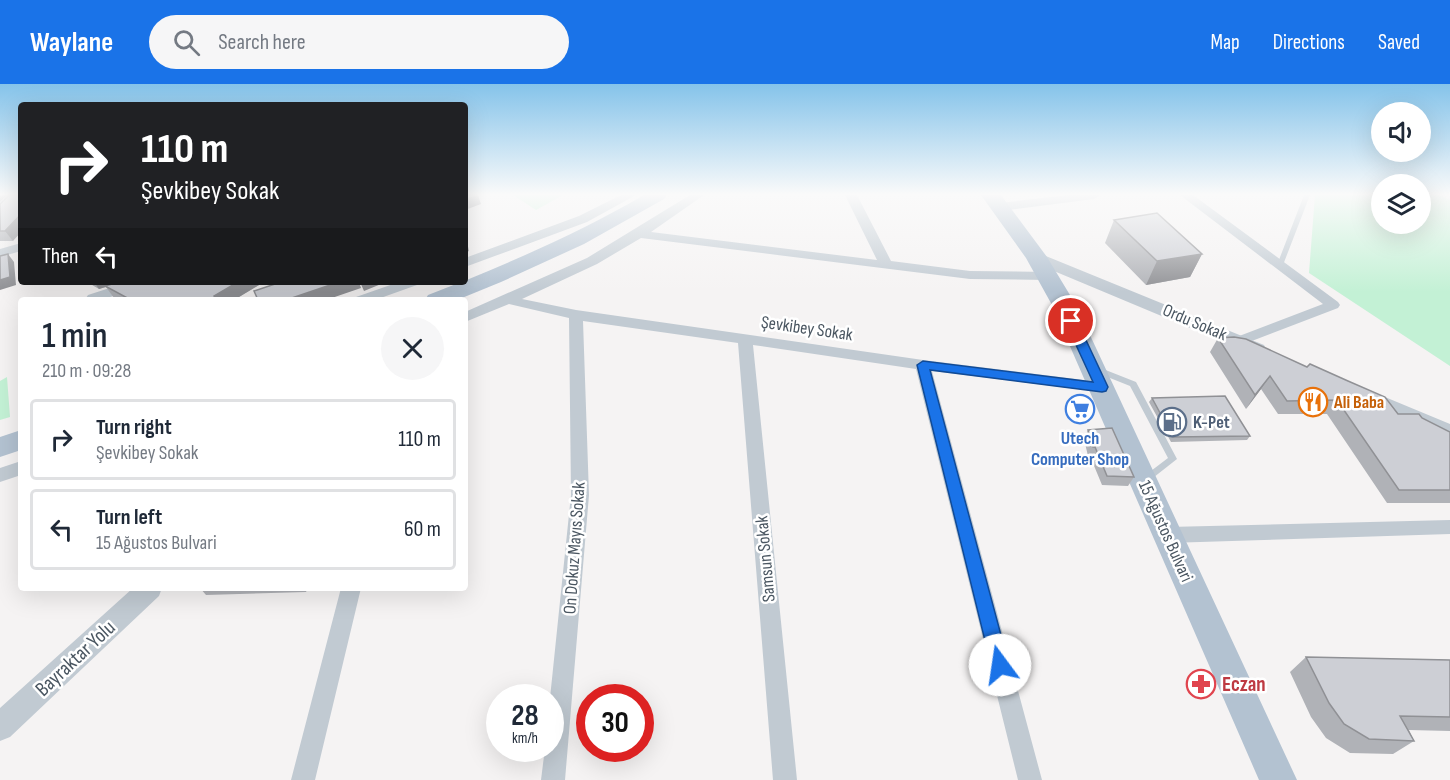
<!DOCTYPE html>
<html lang="en">
<head>
<meta charset="utf-8">
<style>
	:root { --surface:#fff; --page:#f6f6f7; --text:#1f2937; --muted:#747a83; --line:#e0e1e3; --accent:#1a73e8 }
	body { margin:0; font-family:"Sofia Sans Condensed",sans-serif; background:var(--page); color:var(--text); height:100vh; display:flex; flex-direction:column; font-size:22px; white-space:nowrap }
	* { box-sizing:border-box; margin:0 }
	p { font-size:20px; color:var(--muted) }
	.icon { flex:none; width:33px; height:33px; fill:none; stroke:currentColor; stroke-width:2; stroke-linecap:round; stroke-linejoin:round }
	.map { position:relative; flex:1; overflow:hidden }
	.panel { position:absolute; left:18px; top:213px; width:450px; height:294px; display:flex; flex-direction:column; background:var(--surface); border-radius:6px; box-shadow:0 6px 24px #0002 }
	.panel>* { flex:none }
	.top-card { position:absolute; left:18px; top:18px; width:450px; height:183px; border-radius:6px; box-shadow:0 6px 24px #0002; background:#202124; color:#fff; overflow:hidden }
	.tools { position:absolute; left:1371px; top:18px; display:grid; gap:12px }
	.tools a { display:grid; place-items:center; width:60px; height:60px; border-radius:50%; background:var(--surface); box-shadow:0 6px 24px #0002; font-size:30px }
	.speed { position:absolute; left:486px; top:600px; display:flex; gap:12px; font-size:30px; font-weight:700; text-align:center }
	.speed>* { display:grid; place-content:center; width:78px; height:78px; border-radius:50%; background:var(--surface); box-shadow:0 6px 24px #0002; line-height:1 }
	.speed small { font-size:15px; font-weight:400 }
	.speed .limit { border:9px solid #d22; background:#fff; color:#111 }
	.pin { position:absolute; display:grid; place-items:center; width:51px; height:51px; color:#fff; margin:-26px; border:3px solid #fff; border-radius:50%; box-shadow:0 2px 6px #0007 }
	.me { position:absolute; width:66px; margin:-33px; rotate:346deg; stroke-linejoin:round; filter:drop-shadow(0 0 4px #0008) }
	.turn { display:flex; align-items:center; gap:21px; height:126px; padding:0 24px; font-size:27px }
	.turn .icon { width:78px; height:78px; stroke-width:2.5 }
	.turn b { display:block; font-size:42px; line-height:51px }
	.then { display:flex; align-items:center; height:57px; padding:0 24px; background:#0003; gap:12px; font-size:22px }
	.round { display:grid; place-items:center; flex:none; width:63px; height:63px; border-radius:32px; background:var(--page) }
	.headline { display:flex; align-items:center; justify-content:space-between; height:102px; padding:0 24px }
	h1 { font-size:36px; font-weight:600; line-height:45px }
	ul { padding:0; list-style:none }
	li { display:flex; align-items:center; gap:18px; height:81px; margin:0 12px 9px; padding:0 12px; border:3px solid var(--line); border-radius:6px }
	li div { flex:1 }
	li b { display:block; font-size:22px }
	li em { font-style:normal }
	header { display:flex; align-items:center; gap:36px; box-sizing:border-box; height:84px; padding:0 30px; background:var(--accent); color:#fff }
	header strong { font-size:28px }
	nav { display:flex; gap:33px; margin-inline-start:auto; font-size:21px }
	.search { width:420px; height:54px; background:var(--page); display:flex; align-items:center; gap:15px; box-sizing:border-box; padding:0 21px; border-radius:33px; color:var(--muted); font-size:22px }
	.map>svg:first-child { display:block }
	.green { fill:#c3f1d5 }
	.lines { fill:none; stroke-linecap:round; stroke-linejoin:round }
	.service { fill:#c1cad2; fill-rule:evenodd }
	.minor { fill:#c1cad2; fill-rule:evenodd }
	.tertiary { fill:#c1cad2; fill-rule:evenodd }
	.primary { fill:#b3c2d1; fill-rule:evenodd }
	.wall { fill:#b0b2b7 }
	.shaded-wall { fill:#909195 }
	.building { fill:#cdcfd5; stroke:#909195; stroke-width:1.5 }
	.route { fill:#1a73e8; stroke:#114b97; stroke-width:1.5 }
	.labels { text-anchor:middle; stroke-width:5; stroke-linejoin:round; paint-order:stroke }
	.street-label { font-size:18px; fill:#4a5661; stroke:#fff }
	.food-label { font-size:18px; font-weight:bold; fill:#c56008; stroke:#fff; text-anchor:start }
	.service-label { font-size:18px; font-weight:bold; fill:#4e5e75; stroke:#fff; text-anchor:start }
	.shop-label { font-size:18px; font-weight:bold; fill:#366cbe; stroke:#fff }
	.near-street-label { font-size:21px; fill:#4a5661; stroke:#fff }
	.near-health-label { font-size:21px; font-weight:bold; fill:#be3a42; stroke:#fff; text-anchor:start }
</style>
</head>
<body>
<header>
<strong>Waylane</strong>
<div class="search"><svg class="icon" aria-label="search" viewBox="0 0 24 24"><circle cx="10" cy="10" r="6"/><path d="M15 15l6 6"/></svg>Search here</div>
<nav><a>Map</a><a>Directions</a><a>Saved</a></nav>
</header>
<div class="map">
<svg width="1450" height="696" viewBox="0 0 1450 696">
	<rect width="100%" height="100%" fill="#f5f3f3"/>
	<!-- green -->
	<path class="green" d="M513,111h50l-27,15z
		M1315,111h66l1,29h38l1,-29h19l10,5v166l-141,-93z
		M7,293l3,40 -10,3v-39z"/>
	<g class="lines">
		<!-- service -->
		<path class="service" d="M1304,111h6l-27,70 -3,2 -2,-1 -1,-1z
			M1098,283l38,15 41,77 -28,22h-6l-1,-2 1,-2 25,-19 -38,-72 -35,-14 -1,-2 1,-2z"/>
		<!-- minor -->
		<path class="minor" d="M621,111h15l-49,27 -122,45v-9l114,-42z
			M690,111h14l-53,37 226,28 -32,-65h12l34,66 79,10 78,1 7,4 -7,4 -78,-1 -329,-41 -44,26 -75,35 54,11 347,50 185,23 2,4 -2,4 -6,1 -170,-21 110,409h-24l-102,-411 -163,-24 44,435h-24l-35,-437 -155,-22 6,174 -24,285h-24l4,-32h5v-50l21,-203 -2,-177 -60,-14 -44,18v-10l122,-54z
			M1068,111h32l-6,4 -94,12 -6,-4 6,-4z
			M1180,111h13l145,107 2,3 -2,3 -94,36h-10l-2,-3 2,-3 89,-34z
			M21,159v8l-21,6v-8z
			M128,198h21l-2,3 -46,15h-14l-1,-2 2,-3z
			M399,198h20l-2,3 -42,15h-21l2,-3z
			M21,377v14l-21,7v-14z
			M1450,436v14l-282,9 -7,-3 -2,-5 2,-5 7,-3z
			M341,504h20l-46,192h-24z"/>
		<!-- tertiary -->
		<path class="tertiary" d="M1036,168l228,93 2,4 -2,4 -7,2 -7,-2 -220,-92 -2,-4z
			M1368,306l82,34v17l-89,-39 -3,-5 3,-5z
			M133,504h29l-3,8 -149,141 -10,4v-33z"/>
		<!-- primary -->
		<path class="primary" d="M644,111h23l-3,4 -80,45 -83,38 -44,18h-32l3,-5c73,-28 147,-60 216,-100z
			M981,111h20l46,62 29,48 221,475h-38l-207,-475 -26,-47z
			M21,346v20l-21,7v-20z"/>
	</g>
	<!-- wall -->
	<path class="wall" d="M0,120l13,37h-13z
		M1114,136l88,34 -12,23 -44,8 -41,-42z
		M87,198h177l-30,18h-117l-3,-2 -8,-11 -7,2z
		M1218,254l180,76 24,4 28,14v71h-63l-60,-89h-49l-17,-25 -15,20 -36,-57z
		M1152,314l98,38 -3,4 -76,2 -22,-40z
		M1088,346l46,47 -6,9 -26,-1 -12,-29h-2l-4,-17z
		M200,504h108l-2,4 -100,3z
		M1306,573l144,3v71l-41,-1 5,11 -21,13 -43,-1 -24,-15 -15,-21 -21,-45z"/>
	<!-- shaded-wall -->
	<path class="shaded-wall" d="M0,111h7l-7,7z
		M478,111l3,9 -16,6v-10z
		M21,130v18l-8,9 -8,-10z
		M467,158l2,9 -4,2v-10z
		M8,170l6,8 2,23 -16,5v-10z
		M1202,170l-12,23 -44,8 11,-24z
		M94,198h27l-22,7z
		M238,198h26l-30,18h-18l-2,-4z
		M339,198h20l2,6 -35,12h-40z
		M360,198h26l-22,9z
		M1270,292l-9,13 -15,20 9,-14z"/>
	<!-- building -->
	<path class="building" d="M9,111h12v19l-16,17h-5v-27z
		M465,111h13l-13,5z
		M1157,129l45,41 -45,7 -43,-41z
		M8,170l2,23 -10,3v-24z
		M119,198h119l-24,14 2,4h-85l-26,-14z
		M281,198h58l-53,18h-28l-4,-9z
		M1234,253l12,2 61,28 3,-3 38,17 37,16 13,17h21l3,4 28,14v58h-51l-62,-90 -50,1 -17,-25 -15,19 -37,-57z
		M1225,312l25,40 -77,1 -21,-39z
		M1112,344l22,49 -27,-1 -12,-29h-2l-5,-17z
		M1306,573l144,3v57l-50,-1 14,25 -45,-2 -25,-15 -15,-21z"/>
	<!-- sky -->
	<linearGradient id="sky" x2="0" y2="1"><stop stop-color="#85c3ea"/><stop offset="0.53" stop-color="#fafafa"/><stop offset="1" stop-color="#fafafa" stop-opacity="0"/></linearGradient>
	<rect width="1450" height="208" fill="url(#sky)"/>
	<!-- route -->
	<path class="route" d="M1071,233l6,4 31,66 -2,4 -4,1 -172,-22 79,295 -3,5 -6,3 -6,-3 -3,-5 -74,-300 6,-4 170,21 -28,-61z"/>
	<!-- icons -->
	<defs>
		<g id="restaurant-ring" transform="scale(1.5)"><circle r="9.5" fill="#fff" stroke="#e8710a" stroke-width="1.5"/><path d="M-5-6h1v4h1v-4h1v4h1v-4h1v5L-1.5 .5V6h-2V.5L-5-1ZM5-6V6H3V1.5H1.5Q1.5-4 5-6Z" fill="#e8710a"/></g>
		<g id="supermarket-ring" transform="scale(1.5)"><circle r="9.5" fill="#fff" stroke="#3f7fe0" stroke-width="1.5"/><path d="M-6-5.5h2.5l.6 2H6L4.5 2H-2.5L-4.4-4H-6ZM-1.5 3.2a1.3 1.3 0 1 0 .1 0ZM3 3.2a1.3 1.3 0 1 0 .1 0Z" fill="#3f7fe0"/></g>
		<g id="fuel-ring" transform="scale(1.5)"><circle r="9.5" fill="#fff" stroke="#5c6f8a" stroke-width="1.5"/><path d="M-5.5-6h7V0h2V4h1.3V-2.5L3-4.5l.8-.8L6-3V5H2.5V1h-1V6h-7ZM-4.2-4.7v3.2H.2V-4.7Z" fill="#5c6f8a"/></g>
		<g id="pharmacy-ring" transform="scale(1.5)"><circle r="9.5" fill="#fff" stroke="#e0444e" stroke-width="1.5"/><path d="M-2-6h4v4h4v4h-4v4h-4v-4h-4v-4h4Z" fill="#e0444e"/></g>
	</defs>
	<g fill-rule="evenodd">
		<use href="#restaurant-ring" x="1313" y="318"/>
		<use href="#supermarket-ring" x="1080" y="325"/>
		<use href="#fuel-ring" x="1172" y="338"/>
		<use href="#pharmacy-ring" x="1201" y="600"/>
	</g>
	<g class="labels">
		<!-- street labels -->
		<g class="street-label">
			<text transform="translate(1195 238) rotate(23)" y="6">Ordu Sokak</text>
			<text transform="translate(807 244) rotate(8)" y="6">Şevkibey Sokak</text>
			<text transform="translate(1166 447) rotate(66)" y="6">15 Ağustos Bulvari</text>
			<text transform="translate(574 464) rotate(-86)" y="6">On Dokuz Mayıs Sokak</text>
			<text transform="translate(765 475) rotate(-95)" y="6">Samsun Sokak</text>
		</g>
		<!-- food labels -->
		<g class="food-label">
			<text x="1334" y="324">Ali Baba</text>
		</g>
		<!-- service labels -->
		<g class="service-label">
			<text x="1193" y="344">K-Pet</text>
		</g>
		<!-- shop labels -->
		<g class="shop-label">
			<text x="1080" y="360">Utech<tspan x="1080" dy="21">Computer Shop</tspan></text>
		</g>
		<!-- near-street labels -->
		<g class="near-street-label">
			<text transform="translate(75 574) rotate(-43)" y="7">Bayraktar Yolu</text>
		</g>
		<!-- near-health labels -->
		<g class="near-health-label">
			<text x="1222" y="607">Eczan</text>
		</g>
	</g>
</svg>
<div class="tools">
<a><svg class="icon" aria-label="sound" viewBox="0 0 24 24"><path d="M4 9h4l5-4v14l-5-4H4zM17 9q2 3 0 6"/></svg></a>
<a><svg class="icon" aria-label="layers" viewBox="0 0 24 24"><path d="M12 4l9 5-9 5-9-5zM3 14l9 5 9-5"/></svg></a>
</div>
<div class="speed"><div>28<small>km/h</small></div><div class="limit">30</div></div>
<div class="pin" style="left:1071px;top:237px;background:#d93025"><svg class="icon" aria-label="arrive" viewBox="0 0 24 24"><path d="M6 21V4h12l-3 4 3 4H6"/></svg></div>
<svg class="me" style="left:1000px;top:581px" viewBox="-20 -20 40 40"><circle r="19" fill="#fff"/><path d="M0-13L10 11 0 6-10 11z" fill="#1a73e8"/></svg>
<div class="top-card">
<div class="turn"><svg class="icon" aria-label="right" viewBox="0 0 24 24"><path d="M7 20v-9h11M14 6l5 5-5 5"/></svg><div><b>110 m</b>Şevkibey Sokak</div></div>
<div class="then">Then<svg class="icon" aria-label="left" viewBox="0 0 24 24"><path d="M17 20v-9H6M10 6l-5 5 5 5"/></svg></div>
</div>
<section class="panel">
<div class="headline"><div><h1>1 min</h1><p>210 m · 09:28</p></div><a class="round"><svg class="icon" aria-label="close" viewBox="0 0 24 24"><path d="M6 6l12 12M18 6L6 18"/></svg></a></div>
<ul>
<li><svg class="icon" aria-label="right" viewBox="0 0 24 24"><path d="M7 20v-9h11M14 6l5 5-5 5"/></svg><div><b>Turn right</b><p>Şevkibey Sokak</p></div><em>110 m</em></li>
<li><svg class="icon" aria-label="left" viewBox="0 0 24 24"><path d="M17 20v-9H6M10 6l-5 5 5 5"/></svg><div><b>Turn left</b><p>15 Ağustos Bulvari</p></div><em>60 m</em></li>
</ul>
</section>
</div>
</body>
</html>
